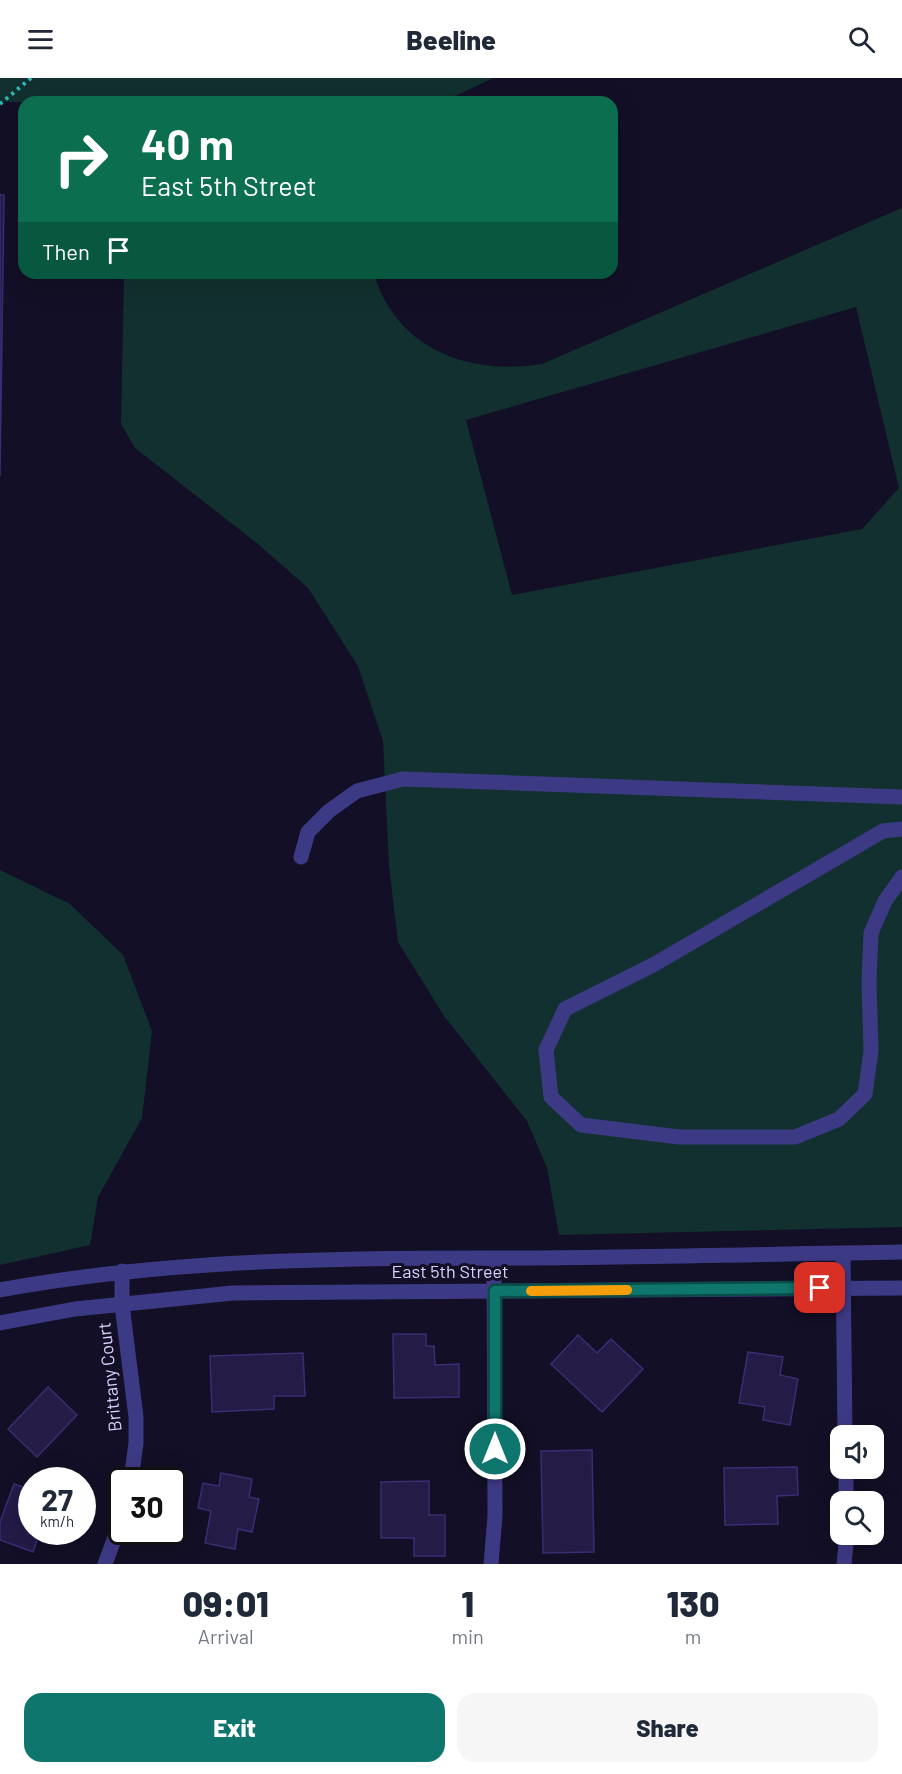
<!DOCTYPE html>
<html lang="en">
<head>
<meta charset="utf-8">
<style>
	:root { --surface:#fff; --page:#f6f6f7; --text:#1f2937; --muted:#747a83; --accent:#0f766e }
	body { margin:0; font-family:Barlow,sans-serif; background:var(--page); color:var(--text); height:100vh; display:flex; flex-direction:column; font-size:22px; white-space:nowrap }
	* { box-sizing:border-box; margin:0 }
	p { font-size:20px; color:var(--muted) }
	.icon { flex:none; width:33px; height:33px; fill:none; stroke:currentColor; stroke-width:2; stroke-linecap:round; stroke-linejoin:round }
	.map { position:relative; height:1486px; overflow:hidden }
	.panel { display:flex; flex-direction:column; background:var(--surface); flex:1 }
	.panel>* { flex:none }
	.guide { position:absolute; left:18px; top:18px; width:600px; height:183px; border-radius:18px; box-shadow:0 6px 24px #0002; background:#0b6e4f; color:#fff; overflow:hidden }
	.buttons { position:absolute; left:830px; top:1347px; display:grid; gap:12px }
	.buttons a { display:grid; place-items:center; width:54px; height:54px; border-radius:12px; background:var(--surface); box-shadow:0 6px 24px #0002; font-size:30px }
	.speed { position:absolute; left:18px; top:1389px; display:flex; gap:12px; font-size:30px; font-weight:700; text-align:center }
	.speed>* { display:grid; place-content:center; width:78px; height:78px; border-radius:50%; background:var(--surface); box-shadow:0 6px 24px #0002; line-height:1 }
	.speed small { font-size:15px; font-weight:400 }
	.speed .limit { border:3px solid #111; border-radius:9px; background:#fff; color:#111 }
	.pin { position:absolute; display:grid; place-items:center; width:51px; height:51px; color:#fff; margin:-26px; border-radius:12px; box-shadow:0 3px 9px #0006 }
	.me { position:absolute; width:66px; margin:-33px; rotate:0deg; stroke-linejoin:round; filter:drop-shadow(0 0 4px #0008) }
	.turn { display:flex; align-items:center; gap:21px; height:126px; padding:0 24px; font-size:27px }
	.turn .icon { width:78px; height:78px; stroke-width:2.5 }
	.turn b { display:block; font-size:42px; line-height:51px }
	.then { display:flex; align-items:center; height:57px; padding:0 24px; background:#0003; gap:12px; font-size:22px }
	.eta { display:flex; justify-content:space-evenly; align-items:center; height:102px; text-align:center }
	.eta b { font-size:36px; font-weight:800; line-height:42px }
	.primary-button { display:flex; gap:12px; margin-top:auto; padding:12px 24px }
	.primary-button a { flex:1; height:69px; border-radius:18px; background:var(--accent); color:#fff; font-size:24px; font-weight:800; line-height:69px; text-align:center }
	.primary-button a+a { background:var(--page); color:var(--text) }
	header { display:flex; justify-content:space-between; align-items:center; height:78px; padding:0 24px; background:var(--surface); font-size:27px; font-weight:800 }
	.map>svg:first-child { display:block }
	.green { fill:#12302f; fill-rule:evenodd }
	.building { fill:#241b47; stroke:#3b2d73; stroke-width:1.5 }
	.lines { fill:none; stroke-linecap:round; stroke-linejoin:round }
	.path { stroke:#2fb8b0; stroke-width:4; stroke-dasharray:3 4.5; stroke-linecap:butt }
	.minor { stroke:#3d3a85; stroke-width:15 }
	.route-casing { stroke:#0a4d48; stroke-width:15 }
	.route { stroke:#0f766e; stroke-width:10 }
	.slow { stroke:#f59e0b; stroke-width:10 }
	.labels { text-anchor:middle; stroke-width:6; stroke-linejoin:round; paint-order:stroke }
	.street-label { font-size:18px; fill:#d9d4ff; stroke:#130f26 }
</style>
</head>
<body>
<header><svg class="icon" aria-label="menu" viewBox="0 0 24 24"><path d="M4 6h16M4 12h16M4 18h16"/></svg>Beeline<svg class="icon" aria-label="search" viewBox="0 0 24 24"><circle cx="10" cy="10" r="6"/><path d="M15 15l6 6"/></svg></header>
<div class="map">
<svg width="902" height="1486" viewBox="0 0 902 1486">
	<rect width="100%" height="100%" fill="#130f26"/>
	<!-- green -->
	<path class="green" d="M0,0h493l-50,24h-443z
		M902,130v1019l-343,8 -12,-67 -20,-47 -83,-105 -46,-74 -9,-76 -6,-125 -25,-75 -50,-78 -50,-44 -123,-96 -14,-24 3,-151h250c21,76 96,103 168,91zM856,229l43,181 -37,41 -350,66 -46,-175z
		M0,792l70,34 53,51 29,76 -10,87 -44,79 -8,48 -90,20z"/>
	<!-- building -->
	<path class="building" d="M0,117h4l-4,281z
		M393,1256h33v12h8l1,19 24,-1v33l-65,1z
		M578,1257l19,18 14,-14 32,30 -41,43 -51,-48z
		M748,1274l35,5 -3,18 18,4 -8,46 -27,-5 2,-13 -26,-4z
		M303,1275l2,43h-31v13l-62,3 -2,-56z
		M48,1309l29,28 -40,42 -29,-28z
		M592,1372l2,102 -51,1 -2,-102z
		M797,1389l1,28 -21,1 1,28 -53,1 -1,-57z
		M221,1395l31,6 -3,18 10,2 -7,33 -14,-3 -3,20 -30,-6 6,-32 -13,-3 5,-25 16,3z
		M429,1403v34h16v41h-31v-18h-33v-56z
		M14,1406l18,6v42h8l-7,20 -33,-12v-18z"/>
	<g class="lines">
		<!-- path -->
		<path class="path" d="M0,26l31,-26"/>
		<!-- minor -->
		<path class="minor" d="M902,751l-19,2 -230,134 -88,44 -19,41 5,47 30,28 98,12h116l44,-18 26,-25 6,-43 -2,-69 2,-49 14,-32 17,-24
			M301,779l7,-25 21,-21 28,-20 46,-12 499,18
			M843,1175l2,183
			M122,1193v34l14,112v26l-5,37
			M0,1212c162,-30 328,-32 493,-32 136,0 273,-4 409,-6
			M0,1245l75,-14 158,-16 669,-5
			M846,1390v34
			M105,1486l17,-46
			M491,1486l4,-48 -1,-258
			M844,1486l3,-30"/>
	</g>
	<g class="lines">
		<!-- route casing -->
		<g class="route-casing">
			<path id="route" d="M495,1371v-158l325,-3"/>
		</g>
		<!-- route -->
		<use href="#route" class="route"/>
		<!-- slow -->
		<path class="slow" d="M531,1213l96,-1"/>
	</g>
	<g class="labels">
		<!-- street labels -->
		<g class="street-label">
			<text x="450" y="1200">East 5th Street</text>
			<text transform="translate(110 1299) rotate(-96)" y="6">Brittany Court</text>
		</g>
	</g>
</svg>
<div class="buttons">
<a><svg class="icon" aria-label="sound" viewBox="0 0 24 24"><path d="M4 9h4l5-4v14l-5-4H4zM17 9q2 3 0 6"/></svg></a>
<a><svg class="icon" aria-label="search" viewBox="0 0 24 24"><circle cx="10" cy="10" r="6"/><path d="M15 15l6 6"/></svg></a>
</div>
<div class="speed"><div>27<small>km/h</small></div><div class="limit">30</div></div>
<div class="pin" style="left:820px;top:1210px;background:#d93025"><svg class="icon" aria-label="arrive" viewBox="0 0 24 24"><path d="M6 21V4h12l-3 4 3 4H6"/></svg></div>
<svg class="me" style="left:495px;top:1371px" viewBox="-20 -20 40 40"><circle r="17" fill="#0f766e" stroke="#fff" stroke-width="3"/><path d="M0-11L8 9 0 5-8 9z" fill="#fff"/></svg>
<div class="guide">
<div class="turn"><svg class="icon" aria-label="right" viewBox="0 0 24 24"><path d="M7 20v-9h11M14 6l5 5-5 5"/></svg><div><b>40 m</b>East 5th Street</div></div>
<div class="then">Then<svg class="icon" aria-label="arrive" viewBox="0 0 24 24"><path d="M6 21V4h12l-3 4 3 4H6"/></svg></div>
</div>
</div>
<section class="panel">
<div class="eta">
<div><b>09:01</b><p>Arrival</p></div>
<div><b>1</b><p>min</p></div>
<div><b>130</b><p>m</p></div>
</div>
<div class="primary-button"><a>Exit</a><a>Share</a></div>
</section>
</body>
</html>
